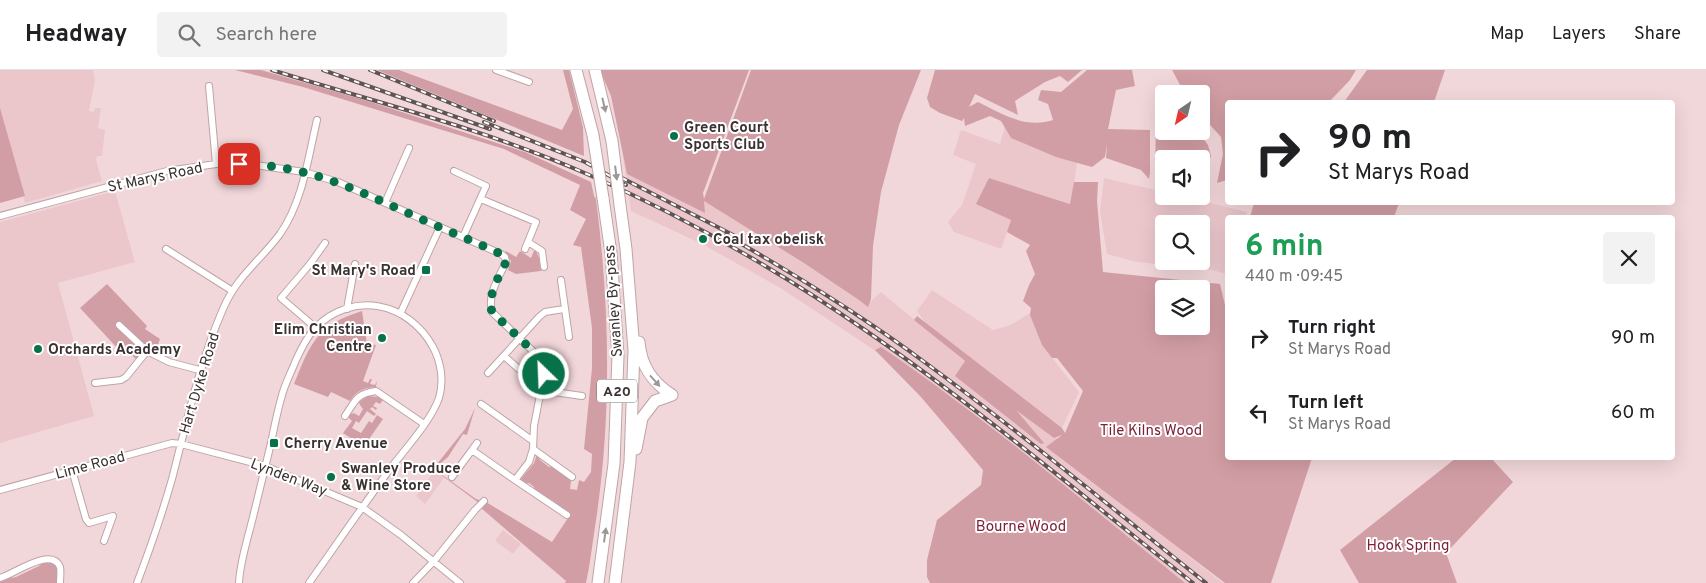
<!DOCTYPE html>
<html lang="en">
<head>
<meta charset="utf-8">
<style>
	:root { --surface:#fff; --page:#f2f2f2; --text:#202124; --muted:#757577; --line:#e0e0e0 }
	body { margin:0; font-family:Overpass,sans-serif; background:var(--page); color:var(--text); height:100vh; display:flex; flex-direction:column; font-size:19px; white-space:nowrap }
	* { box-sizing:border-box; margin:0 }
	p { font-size:16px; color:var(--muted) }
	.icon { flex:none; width:28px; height:28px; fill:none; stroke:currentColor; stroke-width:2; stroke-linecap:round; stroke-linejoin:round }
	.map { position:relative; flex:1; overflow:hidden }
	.panel { position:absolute; left:1225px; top:145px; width:450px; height:245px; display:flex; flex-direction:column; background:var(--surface); border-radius:5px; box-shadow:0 5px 20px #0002 }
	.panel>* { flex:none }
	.top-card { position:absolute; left:1225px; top:30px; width:450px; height:105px; border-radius:5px; box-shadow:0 5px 20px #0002; background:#fff; color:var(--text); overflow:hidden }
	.needle { width:32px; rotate:214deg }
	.controls { position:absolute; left:1155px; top:15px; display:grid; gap:10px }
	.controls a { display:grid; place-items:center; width:55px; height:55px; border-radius:5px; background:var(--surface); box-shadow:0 5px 20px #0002; font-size:25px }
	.pin { position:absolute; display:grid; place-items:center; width:42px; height:42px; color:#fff; margin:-21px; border-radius:10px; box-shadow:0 2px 8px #0006 }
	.me { position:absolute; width:55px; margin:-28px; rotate:336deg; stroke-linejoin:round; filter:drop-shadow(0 0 4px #0008) }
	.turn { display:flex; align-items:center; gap:18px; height:105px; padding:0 20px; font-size:22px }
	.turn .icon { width:65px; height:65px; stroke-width:2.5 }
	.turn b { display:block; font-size:35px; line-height:42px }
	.round { display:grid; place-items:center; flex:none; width:52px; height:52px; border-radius:5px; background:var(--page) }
	.summary { display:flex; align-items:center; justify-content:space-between; height:85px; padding:0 20px }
	h1 { font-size:30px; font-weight:700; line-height:38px; color:#1e9e55 }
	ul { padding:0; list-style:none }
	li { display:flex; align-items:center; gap:15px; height:75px; padding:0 20px }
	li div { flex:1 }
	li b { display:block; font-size:19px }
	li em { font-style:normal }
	header { display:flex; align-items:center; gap:30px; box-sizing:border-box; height:70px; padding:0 25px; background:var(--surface); border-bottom:1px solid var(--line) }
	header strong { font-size:24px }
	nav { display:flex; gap:28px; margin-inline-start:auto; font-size:18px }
	.search { width:350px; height:45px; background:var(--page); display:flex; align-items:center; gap:12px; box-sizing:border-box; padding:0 18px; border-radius:5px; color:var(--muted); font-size:19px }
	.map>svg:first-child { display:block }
	.built { fill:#ebc7cc; fill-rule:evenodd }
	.green { fill:#d29ea5; fill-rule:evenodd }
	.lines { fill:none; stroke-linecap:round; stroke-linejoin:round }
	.street-casing { stroke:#bea4a7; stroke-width:8 }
	.highway-casing { stroke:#bea4a7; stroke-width:13 }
	.street { stroke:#fff; stroke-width:6 }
	.highway { stroke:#fff; stroke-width:11 }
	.rail-casing { stroke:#605354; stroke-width:4 }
	.rail { stroke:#fff; stroke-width:2; stroke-dasharray:5.5; stroke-linecap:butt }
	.highway-bridge-casing { stroke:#bea4a7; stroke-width:13; stroke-linecap:butt }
	.highway-bridge { stroke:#fff; stroke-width:11 }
	.oneway { fill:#9d9898 }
	.route { stroke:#077149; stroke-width:9; stroke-dasharray:0 16.2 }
	.poi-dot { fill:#077149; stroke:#fff; stroke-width:2 }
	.labels { text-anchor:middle; stroke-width:4; stroke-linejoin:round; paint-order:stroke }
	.shield { fill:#fff; stroke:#766f70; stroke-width:1 }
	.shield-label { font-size:14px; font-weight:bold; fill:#3b3132 }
	.poi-label { font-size:15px; font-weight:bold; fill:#3b3132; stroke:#fff; text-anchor:start }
	.street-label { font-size:15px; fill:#3b3132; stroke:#fff }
	.park-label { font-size:15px; fill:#7d2139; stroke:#fff }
</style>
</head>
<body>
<header>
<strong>Headway</strong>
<div class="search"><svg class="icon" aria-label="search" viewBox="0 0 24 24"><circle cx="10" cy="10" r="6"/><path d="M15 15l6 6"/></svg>Search here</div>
<nav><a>Map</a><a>Layers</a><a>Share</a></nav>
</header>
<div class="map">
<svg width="1706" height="513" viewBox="0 0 1706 513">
	<rect width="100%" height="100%" fill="#f2d7da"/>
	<!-- built -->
	<path class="built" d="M0,0h93l2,11 -6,30 5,1 1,-4h6l-3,20 7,2 -3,26h-5l-1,4 6,21 -77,22 -25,-94z
		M1006,53l72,34 -7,47 -82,-26 22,43 -10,28 -47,-17 -6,-10 14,-17 14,-41 -23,-9 8,-25 39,14z
		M623,87l81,43 166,102 11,-10 183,152 123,111 36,28h-41l-131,-97 -177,-136 -92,-61 -78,-44 -73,-34z
		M1104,108l60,14v4h17l66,16 -1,5 -18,1 -1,56 -19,-5 -71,-7 -30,-8 -7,-42zM1164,154h37v37h-37z
		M115,121l20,71 -77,21 36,133 -94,27v-221z
		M932,220l61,40 18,-5 19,-12 12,32 37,47 -17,36 -137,-106 -8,-11z
		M434,401l10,7 -19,26 -9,-8z
		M503,460l18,14 -8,10 -18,-13z"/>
	<!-- green -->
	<path class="green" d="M235,0h26l110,32 154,50 66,30 3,14 2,3c14,109 16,219 -1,328 -3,19 -5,38 -9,56h-21l1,-2 -85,-73 2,-2 -50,-37 32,-40 10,-21 -8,27 -4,-1 -15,23 -14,12 42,30 10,3 66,40 18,-27 -9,-8 -5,-1 -1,-4 -10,-6 -4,1 -6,-6 -1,-4 -5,-4 -4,1 -4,-5 13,-16 3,-9 3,6 9,7 4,-1 16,12 2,3 -1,8 7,1 2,-10 5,2 7,-10 1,-18 -8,-5 8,-81v-40l-11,-81 -8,-2 13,-26 -16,-9 10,-25 -76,-36 -201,-62z
		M377,0h22l163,60 11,-21 -10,-39h6l14,57 1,29z
		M600,0h149l-46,123 1,6 47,-129h170l-22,55 -18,67 -8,54 -2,53 -3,8 -9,-7 -55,-37 -100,-62 1,12 -78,-39 -16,-78z
		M935,0h147l-14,12 -8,-6 -15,6 -30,19 3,14 -43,-21 -6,13 9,-5c24,12 48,27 75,18l-5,-16 -10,-4 3,-10 20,2 26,-22h45l3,16 -19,4 -8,39 42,1v43l-1,6 -8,-9 -35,-12 1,-14 -2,13 -13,10 -36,-10 -45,-19 -10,-17 -11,-5 -25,10 -1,-8 -2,3 -22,-8 -10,-6 -3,-9z
		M1172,0h184l-6,10 -21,22h-101l-1,78 -10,3 6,-29 -2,-17 -20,-22v-21h-16z
		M1367,0h78l-11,32h-90z
		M0,38l25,88 -25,7z
		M1164,46v15h31l5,3 8,11 3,11 -10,29v-26h-37v24l-9,-2 1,-62z
		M989,108l81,26 4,-22h24l-1,19 6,71 117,12 8,34v140h84l-41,125h-46l-179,-136 16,-12 -8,3 -38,-28 28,33 -3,1 -86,-68 10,-15 -51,-41 3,-4 145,112 3,5 18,-42 -26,-33h-5l-10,-13 -12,-30 1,-7 -8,-7 6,-16 6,-11 -9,-23 4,-6 -23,-13 4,-12 -35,-16zM1164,219h37v37h-37z
		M1254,133v-1l145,1 -5,14h-144z
		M506,181l10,6 4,-6 11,7 3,-7h2l3,7 2,13 -25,3 -8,-4 3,-9 -6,-8z
		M107,214l40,42 -2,3 15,10 -5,14 -8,-5 -10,12 -13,-12 -4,3 -40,-43z
		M362,241l5,33 9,1 -13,36 5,2 2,-4h2l-2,5 5,1 2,-4 -1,6c-12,1 -19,3 -26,14l-19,-9 -3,5 -34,-13c17,-42 23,-59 68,-73z
		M881,277c106,72 204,156 304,236h-255l-3,-6v-17l10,-40 44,-35 2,-15 -62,-73 -46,-47z
		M368,326l10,1 5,3 -3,4 -4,-2 -3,4 4,2 -1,2 -4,-3 -2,2 6,5 -2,2 -7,-5 -8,12 -3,-2 -4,7 9,5 8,-12 3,2 5,-8 6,4 -18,26 -8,-6 -5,8 -4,-2 4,-6 -9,-6 9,-12 -4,-4 3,-3 3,-1 5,3 4,-7 -3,-4 -1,-3z
		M1456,388h35l22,24 -67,71 11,30h-98l-19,-33z
		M44,491l10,2 3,4v16h-57v-3l16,-3 23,-11z"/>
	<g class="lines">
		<!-- street casing -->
		<g class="street-casing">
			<path id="street" d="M496,0l33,12
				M209,16l7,78
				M454,101l32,15 -23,51
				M481,129l55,23 -11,27
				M385,133l24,-55
				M0,146l167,-45 49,-7h32l56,8 34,10 163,72 4,3 1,5c-7,15 -19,33 -14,50l46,44 5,6 1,12 -10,52 -1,23 39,28
				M528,172l14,9 2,16
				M166,179l65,41
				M561,210l8,57
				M347,239l8,-45
				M401,242l39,-85
				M119,255l28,26
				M316,258l-35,-30 29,-34 15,-21
				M504,286l16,14
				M488,303l51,-56 6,-5 19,-3
				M95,313l26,-3 5,-3 21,-26 22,11 30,8
				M541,320l41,6
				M481,334l52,37
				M345,346c11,-16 11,-22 31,-25l48,33
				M477,373l-5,7 43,30
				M533,379l-4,13 -14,18 52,35
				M72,400l14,49 3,4 24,-7 -9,25
				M452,407l20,-27
				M0,420l172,-47 9,1 84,22 97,41 39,28 59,48
				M0,508c14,-4 52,-32 60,-11 1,5 0,11 0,16
				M137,513c13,-34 25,-69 35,-104 15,-58 27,-115 51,-170 14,-33 37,-48 57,-75 23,-33 28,-76 37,-114
				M239,513c1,-22 9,-45 14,-66 6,-25 12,-49 18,-74 3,-15 6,-30 10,-44 3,-14 10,-26 15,-39 5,-11 11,-23 19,-32 38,-38 93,-26 118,19 8,15 11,34 6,51 -8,23 -34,51 -49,71 -28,38 -54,76 -81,114
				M413,513l21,-22 41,-51 9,-9"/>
		</g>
		<!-- highway casing -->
		<g class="highway-casing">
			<path id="highway" d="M576,0l17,65
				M595,0l17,71
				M639,272c2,24 13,40 33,53
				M636,379l6,-31 13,-17 17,-6
				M598,513l16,-119 4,-108 -7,-103 -8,-55
				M615,513l15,-121 4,-112 -8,-101 -6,-44"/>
		</g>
		<!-- street -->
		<use href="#street" class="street"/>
		<!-- highway -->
		<use href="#highway" class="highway"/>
		<!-- rail casing -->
		<g class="rail-casing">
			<path id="rail" d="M272,0c106,33 213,59 315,104 96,42 189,95 275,154 115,79 222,169 331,255
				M323,0l167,59
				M370,0l124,51
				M484,52l101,40 41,23
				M622,108l113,58
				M726,165c68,39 135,80 197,126 97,71 189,147 283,222"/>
		</g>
		<!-- rail -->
		<use href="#rail" class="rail"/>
		<!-- highway-bridge casing -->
		<g class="highway-bridge-casing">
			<path id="highway-bridge" d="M593,65l10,63
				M612,71l8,64"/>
		</g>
		<!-- highway-bridge -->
		<use href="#highway-bridge" class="highway-bridge"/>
	</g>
	<!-- one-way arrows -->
	<defs><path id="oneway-solid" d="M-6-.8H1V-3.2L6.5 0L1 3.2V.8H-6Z" transform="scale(1.25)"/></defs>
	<g class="oneway">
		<use href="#oneway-solid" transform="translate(604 35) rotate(77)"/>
		<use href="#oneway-solid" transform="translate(616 103) rotate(83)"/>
		<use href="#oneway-solid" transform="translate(655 311) rotate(48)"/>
		<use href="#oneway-solid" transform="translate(605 465) rotate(-82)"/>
	</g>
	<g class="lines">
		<!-- route -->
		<path class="route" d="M239,94c67,1 111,23 171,50 30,14 61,26 91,40l4,3 1,5c-7,15 -19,33 -14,50l46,44 5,6 1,12"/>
	</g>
	<!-- markers -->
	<g class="poi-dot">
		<circle cx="674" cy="66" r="5"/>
		<circle cx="703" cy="169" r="5"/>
		<rect x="421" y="195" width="10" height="10" rx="2.5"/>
		<circle cx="382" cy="268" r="5"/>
		<circle cx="38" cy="279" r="5"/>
		<rect x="269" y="368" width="10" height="10" rx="2.5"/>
		<circle cx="331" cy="407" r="5"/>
	</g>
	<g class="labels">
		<!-- shield labels -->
		<rect class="shield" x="597" y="309.5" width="40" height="23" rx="4"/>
		<g class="shield-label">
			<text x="617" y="326">A20</text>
		</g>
		<!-- poi labels -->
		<g class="poi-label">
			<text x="684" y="62">Green Court<tspan x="684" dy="17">Sports Club</tspan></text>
			<text x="713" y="174">Coal tax obelisk</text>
			<text x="416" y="205" text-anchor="end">St Mary's Road</text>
			<text x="372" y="264" text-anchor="end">Elim Christian<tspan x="372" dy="17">Centre</tspan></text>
			<text x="48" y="284">Orchards Academy</text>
			<text x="284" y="378">Cherry Avenue</text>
			<text x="341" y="403">Swanley Produce<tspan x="341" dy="17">&amp; Wine Store</tspan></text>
		</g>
		<!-- street labels -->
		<g class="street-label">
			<text transform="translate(155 107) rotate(-12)" y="5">St Marys Road</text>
			<text transform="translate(613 231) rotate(-94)" y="5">Swanley By-pass</text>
			<text transform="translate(199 313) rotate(-73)" y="5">Hart Dyke Road</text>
			<text transform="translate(90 395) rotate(-15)" y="5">Lime Road</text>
			<text transform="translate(289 407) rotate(21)" y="5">Lynden Way</text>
		</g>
		<!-- park labels -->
		<g class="park-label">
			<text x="1151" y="365">Tile Kilns Wood</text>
			<text x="1021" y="461">Bourne Wood</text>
			<text x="1408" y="480">Hook Spring</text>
		</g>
	</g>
</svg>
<div class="controls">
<a><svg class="needle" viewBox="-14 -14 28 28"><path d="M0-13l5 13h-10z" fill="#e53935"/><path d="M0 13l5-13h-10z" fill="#757577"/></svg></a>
<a><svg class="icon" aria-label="sound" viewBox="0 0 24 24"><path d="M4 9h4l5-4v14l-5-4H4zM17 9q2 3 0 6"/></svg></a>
<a><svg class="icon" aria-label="search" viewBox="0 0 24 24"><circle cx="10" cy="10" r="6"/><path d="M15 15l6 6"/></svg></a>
<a><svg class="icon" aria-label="layers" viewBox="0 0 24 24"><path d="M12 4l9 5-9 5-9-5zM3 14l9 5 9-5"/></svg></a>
</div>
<div class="pin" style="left:239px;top:94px;background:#d93025"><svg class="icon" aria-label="arrive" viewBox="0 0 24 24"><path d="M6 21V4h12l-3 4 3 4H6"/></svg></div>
<svg class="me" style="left:544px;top:304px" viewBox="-20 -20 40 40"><circle r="17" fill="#077149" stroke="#fff" stroke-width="3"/><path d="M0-11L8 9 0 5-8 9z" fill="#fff"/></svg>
<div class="top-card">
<div class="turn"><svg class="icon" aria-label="right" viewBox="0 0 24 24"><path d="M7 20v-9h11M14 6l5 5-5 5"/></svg><div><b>90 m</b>St Marys Road</div></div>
</div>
<section class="panel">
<div class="summary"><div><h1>6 min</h1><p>440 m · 09:45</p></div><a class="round"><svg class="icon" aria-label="close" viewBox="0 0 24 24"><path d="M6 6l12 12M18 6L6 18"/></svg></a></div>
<ul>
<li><svg class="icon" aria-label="right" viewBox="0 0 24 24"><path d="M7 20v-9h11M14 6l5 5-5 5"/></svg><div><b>Turn right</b><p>St Marys Road</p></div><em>90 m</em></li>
<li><svg class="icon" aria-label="left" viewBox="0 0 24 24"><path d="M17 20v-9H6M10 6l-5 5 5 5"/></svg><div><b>Turn left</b><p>St Marys Road</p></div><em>60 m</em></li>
</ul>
</section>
</div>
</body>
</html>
